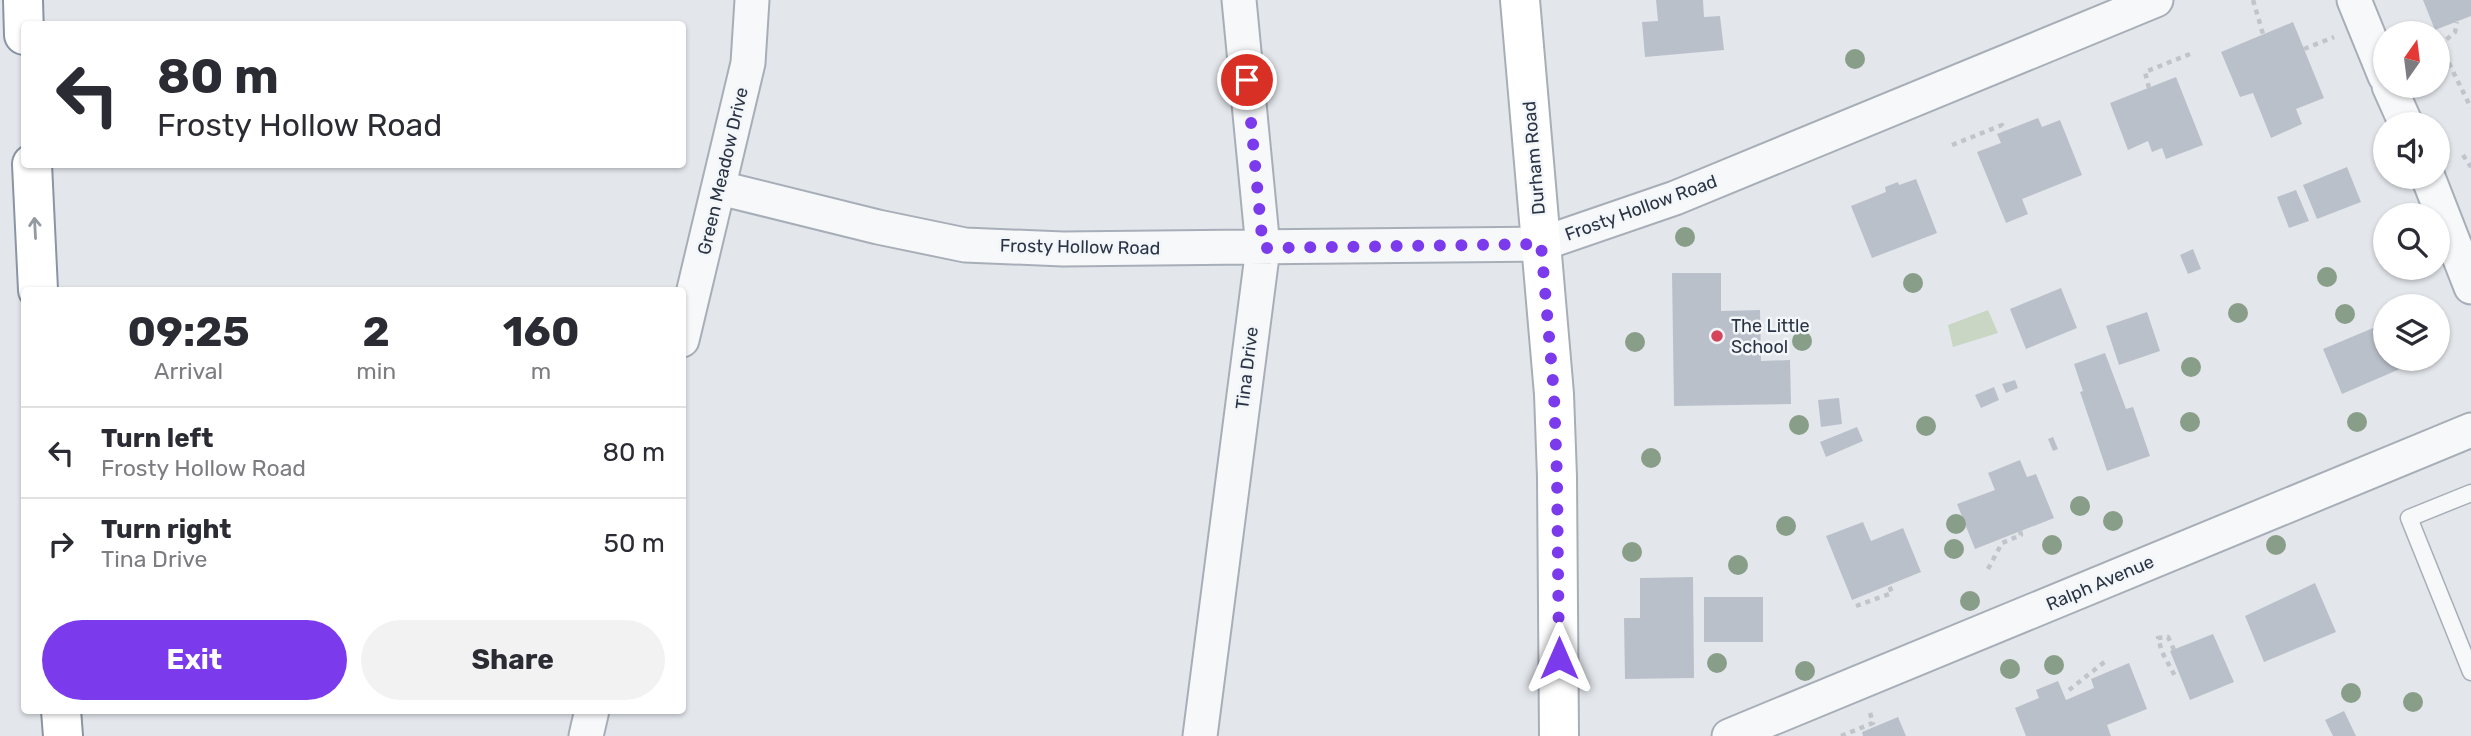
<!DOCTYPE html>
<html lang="en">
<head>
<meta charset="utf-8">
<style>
	:root { --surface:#fff; --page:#f2f2f3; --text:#2b2b33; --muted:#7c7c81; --line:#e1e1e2; --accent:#7c3aed }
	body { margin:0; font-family:Rubik,sans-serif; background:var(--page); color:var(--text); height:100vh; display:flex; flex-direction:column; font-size:26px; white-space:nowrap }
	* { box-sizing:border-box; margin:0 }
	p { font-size:23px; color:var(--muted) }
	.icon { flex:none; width:38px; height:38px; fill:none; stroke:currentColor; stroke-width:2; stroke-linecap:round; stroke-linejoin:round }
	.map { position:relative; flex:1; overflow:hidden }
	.panel { position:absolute; left:21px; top:287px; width:665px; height:427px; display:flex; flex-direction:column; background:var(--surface); border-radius:7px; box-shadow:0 2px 5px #0004 }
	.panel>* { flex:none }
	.hud { position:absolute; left:21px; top:21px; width:665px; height:147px; border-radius:7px; box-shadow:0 2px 5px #0004; background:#fff; color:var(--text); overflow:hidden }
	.needle { width:46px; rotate:14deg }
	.buttons { position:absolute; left:2373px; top:21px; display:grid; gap:14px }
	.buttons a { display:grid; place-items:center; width:77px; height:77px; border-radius:50%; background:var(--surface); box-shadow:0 2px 5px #0004; font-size:35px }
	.pin { position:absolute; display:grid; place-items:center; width:60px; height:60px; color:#fff; margin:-30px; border:4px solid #fff; border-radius:50%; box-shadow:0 2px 7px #0007 }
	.me { position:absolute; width:77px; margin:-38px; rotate:0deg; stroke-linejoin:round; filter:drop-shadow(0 0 5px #0008) }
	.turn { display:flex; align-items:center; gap:24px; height:147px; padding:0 21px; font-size:32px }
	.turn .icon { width:91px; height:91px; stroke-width:2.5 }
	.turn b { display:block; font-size:49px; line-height:60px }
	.eta { display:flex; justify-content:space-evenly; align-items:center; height:119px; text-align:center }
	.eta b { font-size:42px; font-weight:700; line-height:49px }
	.action { display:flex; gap:14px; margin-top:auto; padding:14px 21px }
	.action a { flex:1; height:80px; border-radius:42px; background:var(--accent); color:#fff; font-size:28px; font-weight:700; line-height:80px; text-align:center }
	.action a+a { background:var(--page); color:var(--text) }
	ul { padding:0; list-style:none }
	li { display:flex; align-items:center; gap:21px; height:91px; padding:0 21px; border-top:2px solid var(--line) }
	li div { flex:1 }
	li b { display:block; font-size:26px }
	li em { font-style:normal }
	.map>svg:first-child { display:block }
	.green { fill:#c9d6c4 }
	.building { fill:#bac0ca }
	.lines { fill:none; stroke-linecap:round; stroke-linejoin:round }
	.service-casing { stroke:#a8aeb7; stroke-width:19 }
	.minor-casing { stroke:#a8aeb7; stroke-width:37 }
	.secondary-casing { stroke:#a8aeb7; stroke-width:42 }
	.motorway-casing { stroke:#8a94a3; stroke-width:42 }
	.path { stroke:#c1c5cb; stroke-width:4.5; stroke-dasharray:5 5; stroke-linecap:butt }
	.service { stroke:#f6f8fa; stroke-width:16 }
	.minor { stroke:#f6f8fa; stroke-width:33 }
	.secondary { stroke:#fff; stroke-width:38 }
	.motorway { stroke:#fff; stroke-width:38 }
	.tree { fill:#899e88 }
	.oneway { stroke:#949aa2 }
	.route { stroke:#7c3aed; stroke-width:12; stroke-dasharray:0 21.6 }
	.poi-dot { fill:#d5445b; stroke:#f3f6f9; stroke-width:2.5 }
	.labels { text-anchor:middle; stroke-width:5; stroke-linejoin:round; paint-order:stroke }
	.street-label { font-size:18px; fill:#2a3445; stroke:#f3f6f9 }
	.poi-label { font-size:18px; fill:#2a3445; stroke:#f3f6f9; text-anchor:start }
</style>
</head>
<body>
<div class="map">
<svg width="2471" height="736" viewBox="0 0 2471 736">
	<rect width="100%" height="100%" fill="#e3e7ec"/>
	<!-- green -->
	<path class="green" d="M1988,310l10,23 -45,14 -5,-22z"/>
	<!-- building -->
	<path class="building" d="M1656,0h47l1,17 16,-1 4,34 -79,7 -3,-35 16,-1z
		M2423,0h48v16l-36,14z
		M2293,22l31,76 -28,11 6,15 -31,14 -18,-45 -13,4 -19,-45z
		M2176,77l27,68 -37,14 -4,-11 -10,4 -4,-11 -20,9 -18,-47z
		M2038,118l4,9 18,-7 22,55 -60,24 6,15 -22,9 -29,-71 24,-9 -4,-9z
		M2347,167l14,35 -44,17 -14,-34z
		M1916,179l21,54 -65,25 -21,-52 35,-14 -1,-5 13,-5 1,3z
		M2296,190l13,31 -20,7 -12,-31z
		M2193,249l8,20 -13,5 -8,-19z
		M1672,273h49v38l39,-1 1,51 29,-1 1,44 -117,2z
		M2061,288l16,40 -51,21 -16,-40z
		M2147,312l13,39 -41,14 -13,-39z
		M2385,323v36h30l1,3 -74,32 -19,-45z
		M2105,353l21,56 7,-2 17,49 -43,15 -27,-79 3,-1 -9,-27z
		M2015,380l3,8 -12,5 -4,-9z
		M1994,387l5,13 -18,8 -6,-13z
		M1839,398l3,26 -21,3 -3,-27z
		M1857,427l6,14 -37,16 -6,-15z
		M2053,437l5,12 -5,2 -5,-12z
		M2020,460l7,17 9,-3 18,44 -79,31 -18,-45 38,-14 -7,-17z
		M1863,522l8,19 32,-13 18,44 -69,28 -26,-64z
		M1693,577l1,101 -69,1 -1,-61h16v-40z
		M2315,583l21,49 -72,30 -19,-46z
		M1704,597h59v45h-59z
		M2213,634l21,48 -44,18 -20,-49z
		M2129,663l18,46 -40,16 4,11h-85l-11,-28 24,-10 -3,-8 22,-9 8,19 28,-12 -3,-9z
		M2344,711l12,25h-23l-8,-16z
		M1898,717l8,19h-43l-1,-4z"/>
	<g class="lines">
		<!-- service casing -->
		<g class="service-casing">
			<path id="service" d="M2471,493l-62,25 62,154"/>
		</g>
		<!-- minor casing -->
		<g class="minor-casing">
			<path id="minor" d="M2354,0l31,76
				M2389,86l17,38
				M2428,177l43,110
				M720,188l158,39 87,18 98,4 478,-5 134,-46 481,-198
				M682,340l66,-277 4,-63
				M586,736l6,-26
				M1200,736l63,-488 -24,-248
				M1729,736l742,-306"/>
		</g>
		<!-- secondary casing -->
		<g class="secondary-casing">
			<path id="secondary" d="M1520,0l34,394 3,83 2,259"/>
		</g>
		<!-- motorway casing -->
		<g class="motorway-casing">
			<path id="motorway" d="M23,0l1,35
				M32,164l6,126
				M61,710l2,26"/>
		</g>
		<!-- path -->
		<path class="path" d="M2253,0l10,34
			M2440,45l31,63
			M2439,46l16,-14 2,-10
			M2304,49l30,-12
			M2149,88l-4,-16 45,-18
			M1952,145l50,-20 2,6
			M2463,155l8,12
			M1988,569l14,-26 19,-8 -1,-4
			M1856,606l36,-13 -3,-8
			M2174,650l-6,-13 -10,1 4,14 13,24
			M2069,690l38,-30
			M1841,736l32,-13 -3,-10"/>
		<!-- service -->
		<use href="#service" class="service"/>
		<!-- minor -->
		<use href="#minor" class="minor"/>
		<!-- secondary -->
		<use href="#secondary" class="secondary"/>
		<!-- motorway -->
		<use href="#motorway" class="motorway"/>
	</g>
	<!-- trees -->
	<g class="tree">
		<circle cx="1855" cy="59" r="10"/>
		<circle cx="1685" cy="237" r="10"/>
		<circle cx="2327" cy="277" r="10"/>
		<circle cx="1913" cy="283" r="10"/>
		<circle cx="2238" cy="313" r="10"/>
		<circle cx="2345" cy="314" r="10"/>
		<circle cx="1802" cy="341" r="10"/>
		<circle cx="1635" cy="342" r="10"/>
		<circle cx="2191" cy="367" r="10"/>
		<circle cx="2190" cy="422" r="10"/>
		<circle cx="2357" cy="422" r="10"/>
		<circle cx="1799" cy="425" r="10"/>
		<circle cx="1926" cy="426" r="10"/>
		<circle cx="1651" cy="458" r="10"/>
		<circle cx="2080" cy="506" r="10"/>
		<circle cx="2113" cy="521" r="10"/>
		<circle cx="1956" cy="524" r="10"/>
		<circle cx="1786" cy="526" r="10"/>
		<circle cx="2052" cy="545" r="10"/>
		<circle cx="2276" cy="545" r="10"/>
		<circle cx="1954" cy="549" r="10"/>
		<circle cx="1632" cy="552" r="10"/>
		<circle cx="1738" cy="565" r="10"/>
		<circle cx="1970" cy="601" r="10"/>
		<circle cx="1717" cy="663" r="10"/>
		<circle cx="2054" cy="665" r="10"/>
		<circle cx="2010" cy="669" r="10"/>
		<circle cx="1805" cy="671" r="10"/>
		<circle cx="2351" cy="693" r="10"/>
		<circle cx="2413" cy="702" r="10"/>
	</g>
	<!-- one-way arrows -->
	<defs><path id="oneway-shaft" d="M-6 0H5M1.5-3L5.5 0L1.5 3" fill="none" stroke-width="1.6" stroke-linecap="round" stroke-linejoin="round" transform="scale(1.75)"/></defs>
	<use class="oneway" href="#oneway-shaft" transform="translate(35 228) rotate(-93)"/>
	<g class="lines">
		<!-- route -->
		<path class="route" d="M1247,80l16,168 278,-4 13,150 3,83 2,181"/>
	</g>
	<!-- markers -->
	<circle class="poi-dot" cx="1717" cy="336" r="7"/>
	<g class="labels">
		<!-- street labels -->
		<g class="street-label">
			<text transform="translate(1534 158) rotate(-95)" y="6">Durham Road</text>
			<text transform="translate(723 171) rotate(-77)" y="6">Green Meadow Drive</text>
			<text transform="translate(1641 208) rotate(-20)" y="6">Frosty Hollow Road</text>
			<text transform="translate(1080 247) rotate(1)" y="6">Frosty Hollow Road</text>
			<text transform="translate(1247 368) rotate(-83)" y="6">Tina Drive</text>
			<text transform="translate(2100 583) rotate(-23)" y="6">Ralph Avenue</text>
		</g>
		<!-- poi labels -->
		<g class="poi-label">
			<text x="1731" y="332">The Little<tspan x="1731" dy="21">School</tspan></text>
		</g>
	</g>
</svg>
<div class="buttons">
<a><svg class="needle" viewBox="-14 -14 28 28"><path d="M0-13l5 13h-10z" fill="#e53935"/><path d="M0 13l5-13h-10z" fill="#7c7c81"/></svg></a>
<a><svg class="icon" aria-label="sound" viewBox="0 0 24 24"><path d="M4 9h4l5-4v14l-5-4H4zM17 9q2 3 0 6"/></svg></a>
<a><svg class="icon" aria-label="search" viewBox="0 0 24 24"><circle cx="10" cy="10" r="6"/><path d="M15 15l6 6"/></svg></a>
<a><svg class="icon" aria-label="layers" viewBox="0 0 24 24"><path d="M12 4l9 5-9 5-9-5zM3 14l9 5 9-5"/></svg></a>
</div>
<div class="pin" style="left:1247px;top:80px;background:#d93025"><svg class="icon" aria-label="arrive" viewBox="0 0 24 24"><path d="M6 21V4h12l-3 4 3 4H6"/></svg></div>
<svg class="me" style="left:1559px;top:658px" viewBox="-20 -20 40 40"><path d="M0-17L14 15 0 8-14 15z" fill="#7c3aed" stroke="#fff" stroke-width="4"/></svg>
<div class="hud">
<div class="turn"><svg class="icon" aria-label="left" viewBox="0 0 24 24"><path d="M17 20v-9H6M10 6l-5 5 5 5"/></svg><div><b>80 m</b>Frosty Hollow Road</div></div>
</div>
<section class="panel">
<div class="eta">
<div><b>09:25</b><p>Arrival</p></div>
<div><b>2</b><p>min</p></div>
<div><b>160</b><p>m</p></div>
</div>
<ul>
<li><svg class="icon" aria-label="left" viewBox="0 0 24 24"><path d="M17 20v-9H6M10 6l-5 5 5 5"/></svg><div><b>Turn left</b><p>Frosty Hollow Road</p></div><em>80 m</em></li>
<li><svg class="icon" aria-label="right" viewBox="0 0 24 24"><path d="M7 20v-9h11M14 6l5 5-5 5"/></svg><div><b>Turn right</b><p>Tina Drive</p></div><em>50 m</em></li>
</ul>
<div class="action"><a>Exit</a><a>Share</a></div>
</section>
</div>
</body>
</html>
